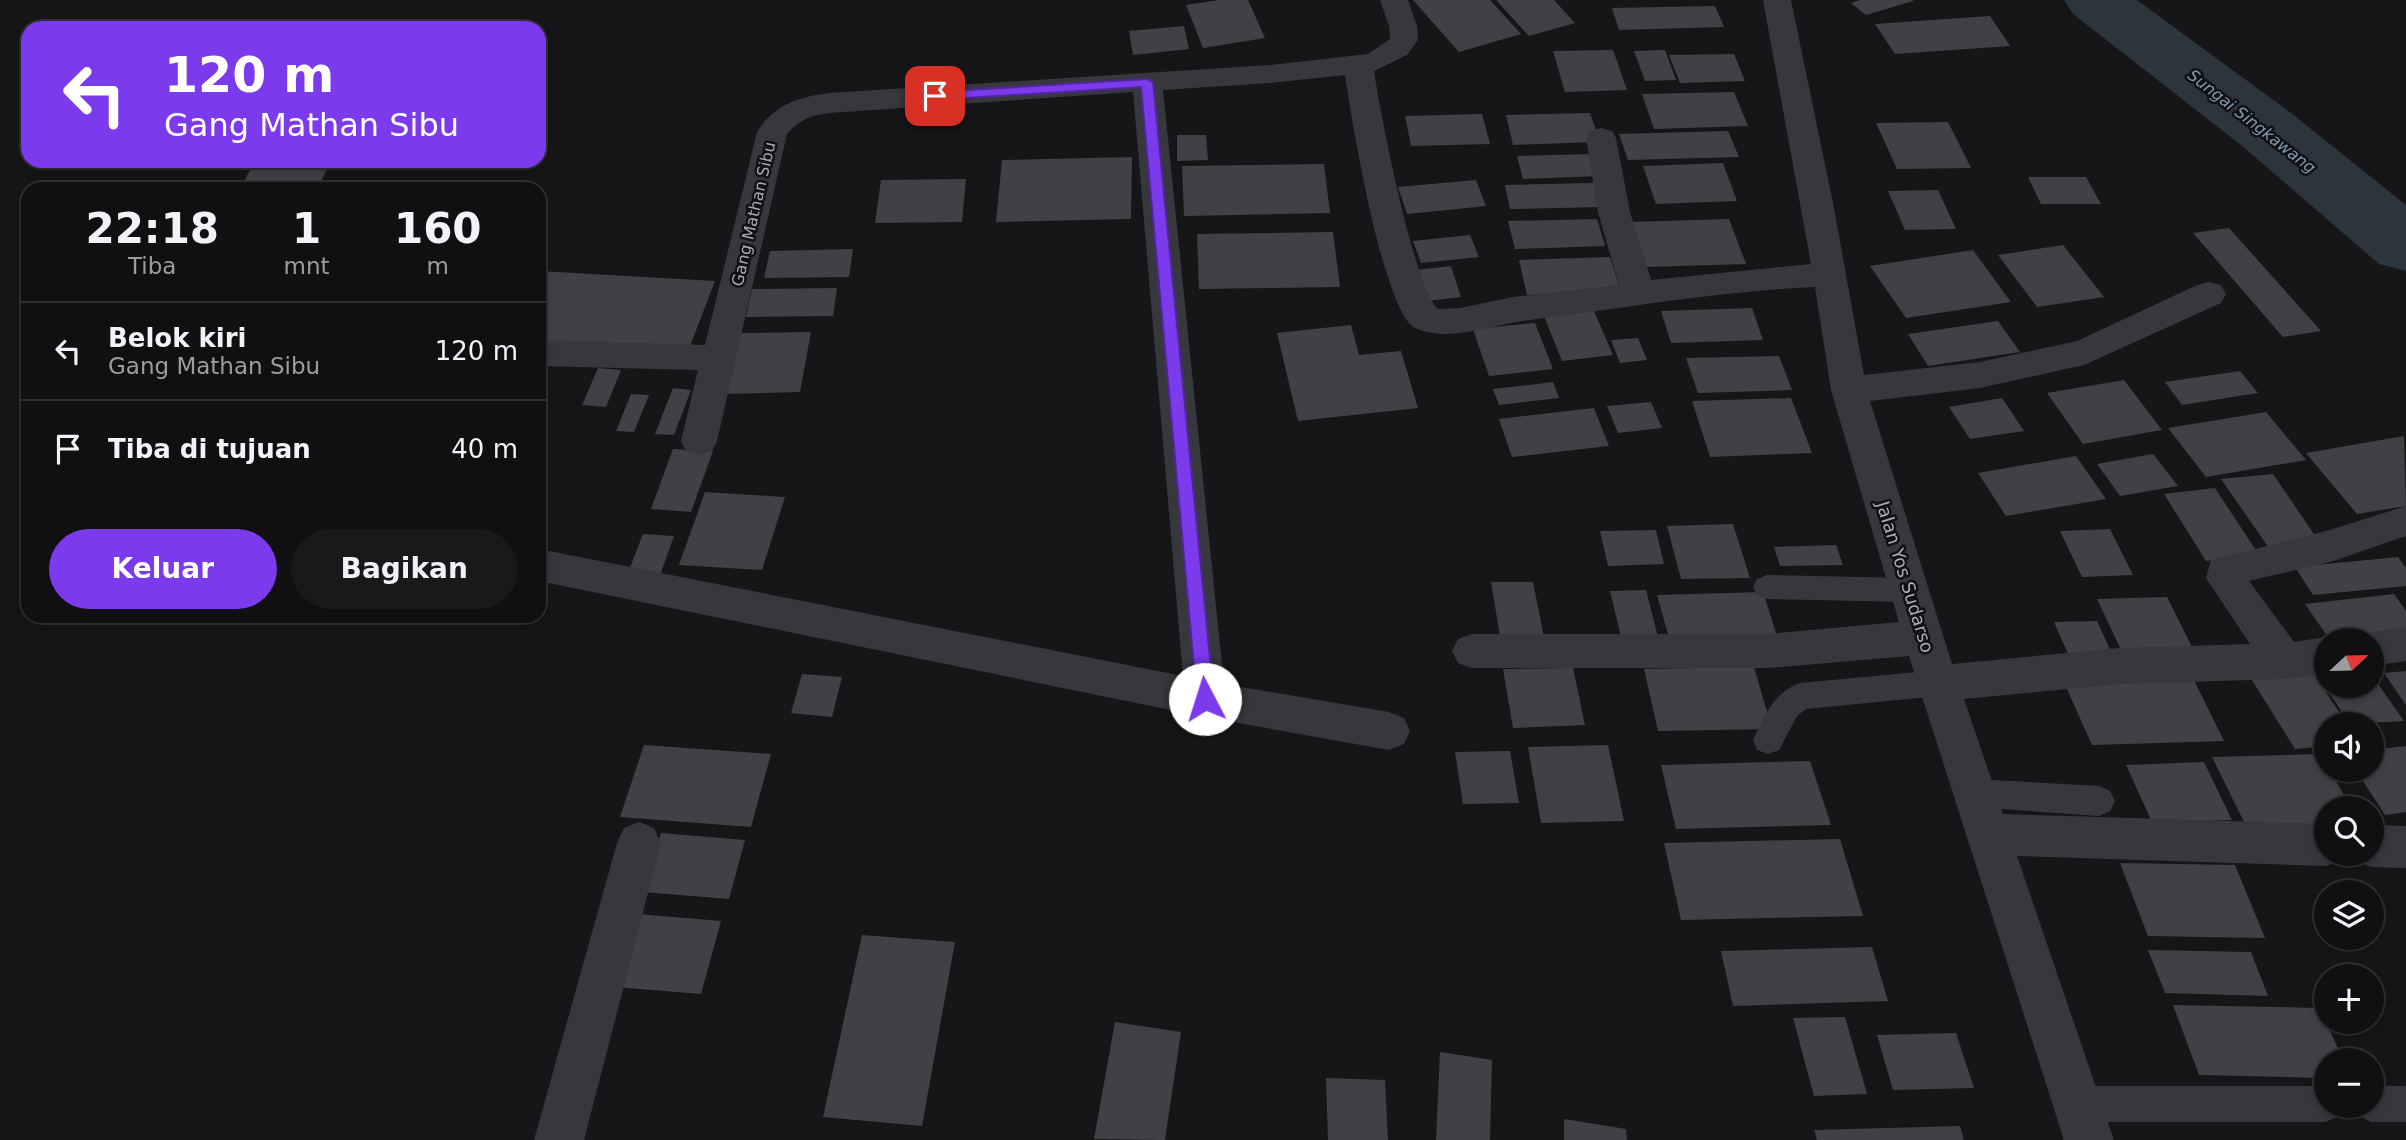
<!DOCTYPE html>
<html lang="id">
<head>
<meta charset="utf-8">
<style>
	:root { --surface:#101012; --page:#19191b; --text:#f1f3f6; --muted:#9c9d9f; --line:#303032; --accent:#7c3aed }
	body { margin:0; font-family:"DejaVu Sans",sans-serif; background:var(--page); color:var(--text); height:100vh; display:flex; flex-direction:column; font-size:26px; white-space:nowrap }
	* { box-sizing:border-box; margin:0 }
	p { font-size:23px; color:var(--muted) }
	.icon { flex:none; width:38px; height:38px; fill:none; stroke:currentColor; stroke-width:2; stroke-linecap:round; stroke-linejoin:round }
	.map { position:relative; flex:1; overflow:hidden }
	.sheet { position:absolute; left:21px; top:182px; width:525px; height:441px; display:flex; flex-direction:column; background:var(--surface); border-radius:21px; box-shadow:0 4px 10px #0003,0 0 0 2px var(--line) }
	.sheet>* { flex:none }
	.hud { position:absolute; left:21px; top:21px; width:525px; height:147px; border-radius:21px; box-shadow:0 4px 10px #0003,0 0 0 2px var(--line); background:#7c3aed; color:#fff; overflow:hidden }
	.needle { width:46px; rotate:68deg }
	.buttons { position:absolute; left:2314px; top:628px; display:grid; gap:14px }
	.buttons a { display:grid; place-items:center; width:70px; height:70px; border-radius:50%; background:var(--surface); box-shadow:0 4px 10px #0003,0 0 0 2px var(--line); font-size:35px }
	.pin { position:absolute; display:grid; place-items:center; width:60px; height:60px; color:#fff; margin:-30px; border-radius:14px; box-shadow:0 4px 10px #0006 }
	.me { position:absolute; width:77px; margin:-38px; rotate:355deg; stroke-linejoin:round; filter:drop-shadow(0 0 5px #0008) }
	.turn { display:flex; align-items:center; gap:24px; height:147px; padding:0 28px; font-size:32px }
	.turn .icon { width:91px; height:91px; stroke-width:2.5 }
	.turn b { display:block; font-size:49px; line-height:60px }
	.eta { display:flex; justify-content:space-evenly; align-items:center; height:119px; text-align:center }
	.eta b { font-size:42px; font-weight:700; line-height:49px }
	.cta { display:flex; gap:14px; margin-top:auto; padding:14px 28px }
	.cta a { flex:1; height:80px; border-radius:42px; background:var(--accent); color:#fff; font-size:28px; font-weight:700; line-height:80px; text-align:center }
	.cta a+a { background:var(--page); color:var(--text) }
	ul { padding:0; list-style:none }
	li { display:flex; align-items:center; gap:21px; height:98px; padding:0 28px; border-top:2px solid var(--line) }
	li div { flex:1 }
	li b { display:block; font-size:26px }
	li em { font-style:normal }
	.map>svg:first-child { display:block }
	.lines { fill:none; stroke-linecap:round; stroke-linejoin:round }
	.river { fill:#2c353c; fill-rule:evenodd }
	.building { fill:#404145 }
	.lane { fill:#37383d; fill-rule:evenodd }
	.street { fill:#37383d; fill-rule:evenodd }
	.route { fill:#7c3aed; stroke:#51269a; stroke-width:2 }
	.labels { text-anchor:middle; stroke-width:5; stroke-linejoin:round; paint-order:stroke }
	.far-water-label { font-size:16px; font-style:italic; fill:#7f9bb3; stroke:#111113 }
	.far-street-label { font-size:16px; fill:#a8adb8; stroke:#111113 }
	.street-label { font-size:18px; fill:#a8adb8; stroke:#111113 }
</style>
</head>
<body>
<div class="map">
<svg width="2406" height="1140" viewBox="0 0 2406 1140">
	<rect width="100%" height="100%" fill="#161618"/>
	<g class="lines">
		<!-- river -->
		<path class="river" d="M2064,0h73l154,113 115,92v66l-27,-7 -138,-119 -168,-131z"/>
	</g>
	<!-- building -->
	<path class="building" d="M1219,0h29l17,38 -62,10 -17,-43z
		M1413,0h77l31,34 -62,18z
		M1496,0h58l21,23 -46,13z
		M1860,0h53v1l-47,14 -15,-12z
		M1715,6l9,21 -105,3 -7,-22z
		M1990,16l20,30 -115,8 -20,-30z
		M1184,26l5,23 -56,6 -4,-24z
		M1613,50l14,40 -62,2 -12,-41z
		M1665,50l11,30 -31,1 -11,-30z
		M1734,54l11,27 -65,2 -11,-28z
		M1734,92l14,34 -94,3 -12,-35z
		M1590,113l10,29 -87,3 -7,-30z
		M1482,114l8,30 -79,2 -6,-30z
		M1948,122l23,46 -74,1 -21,-46z
		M1728,131l11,26 -111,3 -9,-26z
		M1177,135h29l2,25 -31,1z
		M1593,154l7,22 -77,3 -6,-23z
		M1132,157l-1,62 -135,3 6,-62z
		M1723,163l14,38 -81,3 -13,-38z
		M1324,164l6,49 -146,3 -2,-50z
		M328,167l-11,22h-77l11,-21z
		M2028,177h58l15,27h-60z
		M966,179l-4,43 -87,1 6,-43z
		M1476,180l10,26 -79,8 -9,-27z
		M1594,183l8,24 -92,2 -5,-24z
		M1938,190l18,39 -51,1 -17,-39z
		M1597,219l8,27 -90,3 -7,-28z
		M1729,219l17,45 -101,3 -15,-45z
		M2229,228l92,103 -38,6 -90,-104z
		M1333,232l7,55 -141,2 -2,-55z
		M1470,235l9,22 -58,6 -8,-22z
		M2063,245l41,52 -67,10 -39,-52z
		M853,249l-4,28 -85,1 6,-27z
		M1973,250l38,52 -105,16 -36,-52z
		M1610,257l11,35 -94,3 -8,-35z
		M1451,266l10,31 -35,4 -10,-31z
		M539,271l176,10 -28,73 -148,-9z
		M837,288l-4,28 -87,1 6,-28z
		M1752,308l11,32 -92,3 -10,-32z
		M1594,311l19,44 -51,6 -18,-45z
		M1998,321l22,31 -92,14 -20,-32z
		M1535,323l18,46 -64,7 -16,-47z
		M1351,325l8,30 42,-4 17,57 -120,13 -21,-88z
		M811,332l-11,60 -75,2 13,-61z
		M1638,338l9,22 -27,3 -9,-23z
		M1779,356l13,34 -94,3 -12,-35z
		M598,368l23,2 -15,37 -24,-2z
		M2240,371l18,22 -76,12 -17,-23z
		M2124,380l38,50 -79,14 -36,-51z
		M1553,382l6,16 -60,7 -6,-16z
		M673,388l18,2 -17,45 -19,-1z
		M631,394l18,1 -15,37 -18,-1z
		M1791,398l21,55 -102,4 -18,-56z
		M2002,398l22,33 -54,8 -21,-32z
		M1651,402l11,26 -44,5 -11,-27z
		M1594,408l15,38 -97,11 -13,-38z
		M2266,412l40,48 -100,17 -38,-49z
		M2404,436l2,70 -49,8 -51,-61z
		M673,449l40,2 -22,61 -40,-3z
		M2153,454l25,32 -58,10 -23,-32z
		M2076,456l30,43 -100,17 -28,-43z
		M2273,474l49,72 -51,5 -50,-72z
		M2215,488l44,67 -53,6 -42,-67z
		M705,492l80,5 -23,73 -83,-5z
		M1733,524l17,54 -69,1 -14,-53z
		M2110,529l23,46 -51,2 -22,-46z
		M1656,530l8,34 -56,2 -8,-35z
		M643,534l31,2 -16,45 -32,-3z
		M1836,545l7,20 -63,1 -6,-19z
		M2398,557l8,11v18l-93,9 -18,-28z
		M1491,582h42l13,65 -44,1z
		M1646,590l14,55h-37l-13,-54z
		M1763,592l14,44 -108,2 -12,-43z
		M2394,594l12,17v31l-76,-2 -25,-36z
		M2167,597l27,54 -71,3 -26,-55z
		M2097,621l20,44h-44l-19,-43z
		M2306,662l41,62h-21v22l-31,3 -50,-80z
		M1754,667l18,62 -114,2 -14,-62z
		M1573,668l12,57 -72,3 -10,-59z
		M2326,671v15h45v-12l33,47 -54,3 -34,-51z
		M2406,671v34l-22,-32z
		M802,674l40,3 -10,40 -41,-4z
		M2191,674l33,67 -132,4 -30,-67z
		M644,745l127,9 -20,73 -131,-10z
		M1608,745l16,76 -83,2 -13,-76z
		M2406,746v66l-21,3 -29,-45h15v-20z
		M1510,751l9,52 -56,1 -8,-52z
		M2321,754l5,8v8h4l21,38h-25v20l-78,2 -36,-73z
		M1810,761l21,64 -155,4 -15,-64z
		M2204,762l28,58 -80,2 -26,-57z
		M661,833l84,7 -16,59 -86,-7z
		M1840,839l23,77 -182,4 -17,-77z
		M2120,863l115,2 30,73 -117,-2z
		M638,914l83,7 -20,73 -86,-7z
		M862,935l93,7 -33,184 -99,-9z
		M1872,947l16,54 -155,5 -12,-55z
		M2148,950l103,2 17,44 -103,-3z
		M2173,1005l147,3 23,52h-17v18l-127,-3z
		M1845,1017l22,77 -53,2 -21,-78z
		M1115,1022l66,10 -16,108 -71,-1z
		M1956,1033l18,55 -81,2 -16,-55z
		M1440,1052l52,8 -2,80h-54z
		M1326,1078l59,2 3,60h-60z
		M1564,1119l62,10 1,11h-63z
		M1960,1126l4,14h-147l-3,-10z"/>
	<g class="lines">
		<!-- lane -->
		<path class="lane" d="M1767,575l141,3 10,4 4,8 -4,8 -10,4 -141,-3 -10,-4 -4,-8 4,-8z
			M1939,670l10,4 5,9 -5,9 -10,4 -133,13 -9,7 -18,34 -11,4 -11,-4 -4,-10c11,-24 21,-48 47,-57z
			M1974,779l125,7 11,5 5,10 -5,10 -11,5 -125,-9 -11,-4 -5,-10 5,-10z
			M2077,1086h249v20h17l-5,10 -12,6h-249l-12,-6 -6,-12 6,-12z
			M2371,1086h35v36h-35l-12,-6 -5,-10h17z"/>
		<!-- street -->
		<path class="street" d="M1380,0h28l9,26 1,14 -11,15 -33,16c6,40 40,217 64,238l22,-1 53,-11 106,-12 -21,-73 -12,-74 4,-7 11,-3 11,3 4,7 14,74 21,68 160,-16 -48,-264h28l43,208 30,167 116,-13 97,-21 120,-56 12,-3 12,3 5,9 -5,9 -137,62 -104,23 -110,13 82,263 167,-16 131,-4 -44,-66 5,-18 119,-30 76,-24v30l-76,26 -81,19 45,61 32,-5 8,3h-8v33l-42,6 -165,5 -155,15 39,115 323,10v30h18l-3,6 -15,6 -309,-10 97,284h-50l-155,-484 -141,12h-296l-14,-5 -6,-12 6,-12 14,-5h296l131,-12 -68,-232 -16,-103c-95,4 -190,21 -285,33 -28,3 -55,13 -83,14 -10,0 -28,-2 -36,-9 -30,-29 -59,-203 -66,-250l-75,8 -107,7 61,594 165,28 15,6 6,13 -6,13 -15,6 -184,-33 -666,-136v-32l644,127 -50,-584 -304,21c-18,2 -30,7 -42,21l-70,307 -5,10 -13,4 -13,-4 -5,-10 17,-71 -159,-4v-26l166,5 52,-213c17,-27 41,-35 72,-39l441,-28 98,-11 22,-15 -1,-13z
			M2406,627v34l-35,5v-26h-16l2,-3 14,-5z
			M639,822l15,6 7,15 -77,297h-50l83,-297 7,-15z
			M2371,825l35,1v42l-35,-1 -15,-6 -3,-7h18z"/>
	</g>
	<!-- route -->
	<path class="route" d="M1147,79l6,3 61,617 -3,6 -6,2 -6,-2 -2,-6 -56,-612 -206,13 -6,-4 6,-4z"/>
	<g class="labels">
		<!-- far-water labels -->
		<g class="far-water-label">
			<text transform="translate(2252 121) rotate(38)" y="6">Sungai Singkawang</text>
		</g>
		<!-- far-street labels -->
		<g class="far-street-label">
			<text transform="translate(753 214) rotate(-77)" y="6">Gang Mathan Sibu</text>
		</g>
		<!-- street labels -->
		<g class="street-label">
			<text transform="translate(1905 577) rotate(73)" y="6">Jalan Yos Sudarso</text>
		</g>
	</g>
</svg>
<div class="buttons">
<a><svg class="needle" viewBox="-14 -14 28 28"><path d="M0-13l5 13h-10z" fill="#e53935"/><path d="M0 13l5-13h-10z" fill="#9c9d9f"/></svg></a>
<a><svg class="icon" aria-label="sound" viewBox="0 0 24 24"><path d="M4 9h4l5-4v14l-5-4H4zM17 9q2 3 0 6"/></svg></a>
<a><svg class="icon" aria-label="search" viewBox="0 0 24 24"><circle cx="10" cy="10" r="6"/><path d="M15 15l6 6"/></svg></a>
<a><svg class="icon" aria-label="layers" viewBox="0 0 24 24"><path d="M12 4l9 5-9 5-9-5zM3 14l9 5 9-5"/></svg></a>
<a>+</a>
<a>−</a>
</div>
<div class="pin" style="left:935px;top:96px;background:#d93025"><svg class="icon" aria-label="arrive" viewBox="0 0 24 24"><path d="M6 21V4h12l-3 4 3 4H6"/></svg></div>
<svg class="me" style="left:1205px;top:699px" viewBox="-20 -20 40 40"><circle r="19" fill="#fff"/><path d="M0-13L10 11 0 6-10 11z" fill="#7c3aed"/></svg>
<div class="hud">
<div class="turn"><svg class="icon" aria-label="left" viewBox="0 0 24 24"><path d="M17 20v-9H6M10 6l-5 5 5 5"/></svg><div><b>120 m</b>Gang Mathan Sibu</div></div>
</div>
<section class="sheet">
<div class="eta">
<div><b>22:18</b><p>Tiba</p></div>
<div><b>1</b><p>mnt</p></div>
<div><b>160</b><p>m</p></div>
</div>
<ul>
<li><svg class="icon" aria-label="left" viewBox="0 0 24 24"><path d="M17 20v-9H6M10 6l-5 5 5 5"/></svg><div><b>Belok kiri</b><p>Gang Mathan Sibu</p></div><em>120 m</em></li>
<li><svg class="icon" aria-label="arrive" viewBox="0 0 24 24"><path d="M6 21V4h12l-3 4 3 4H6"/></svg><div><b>Tiba di tujuan</b></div><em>40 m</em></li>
</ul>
<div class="cta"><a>Keluar</a><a>Bagikan</a></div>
</section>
</div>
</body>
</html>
